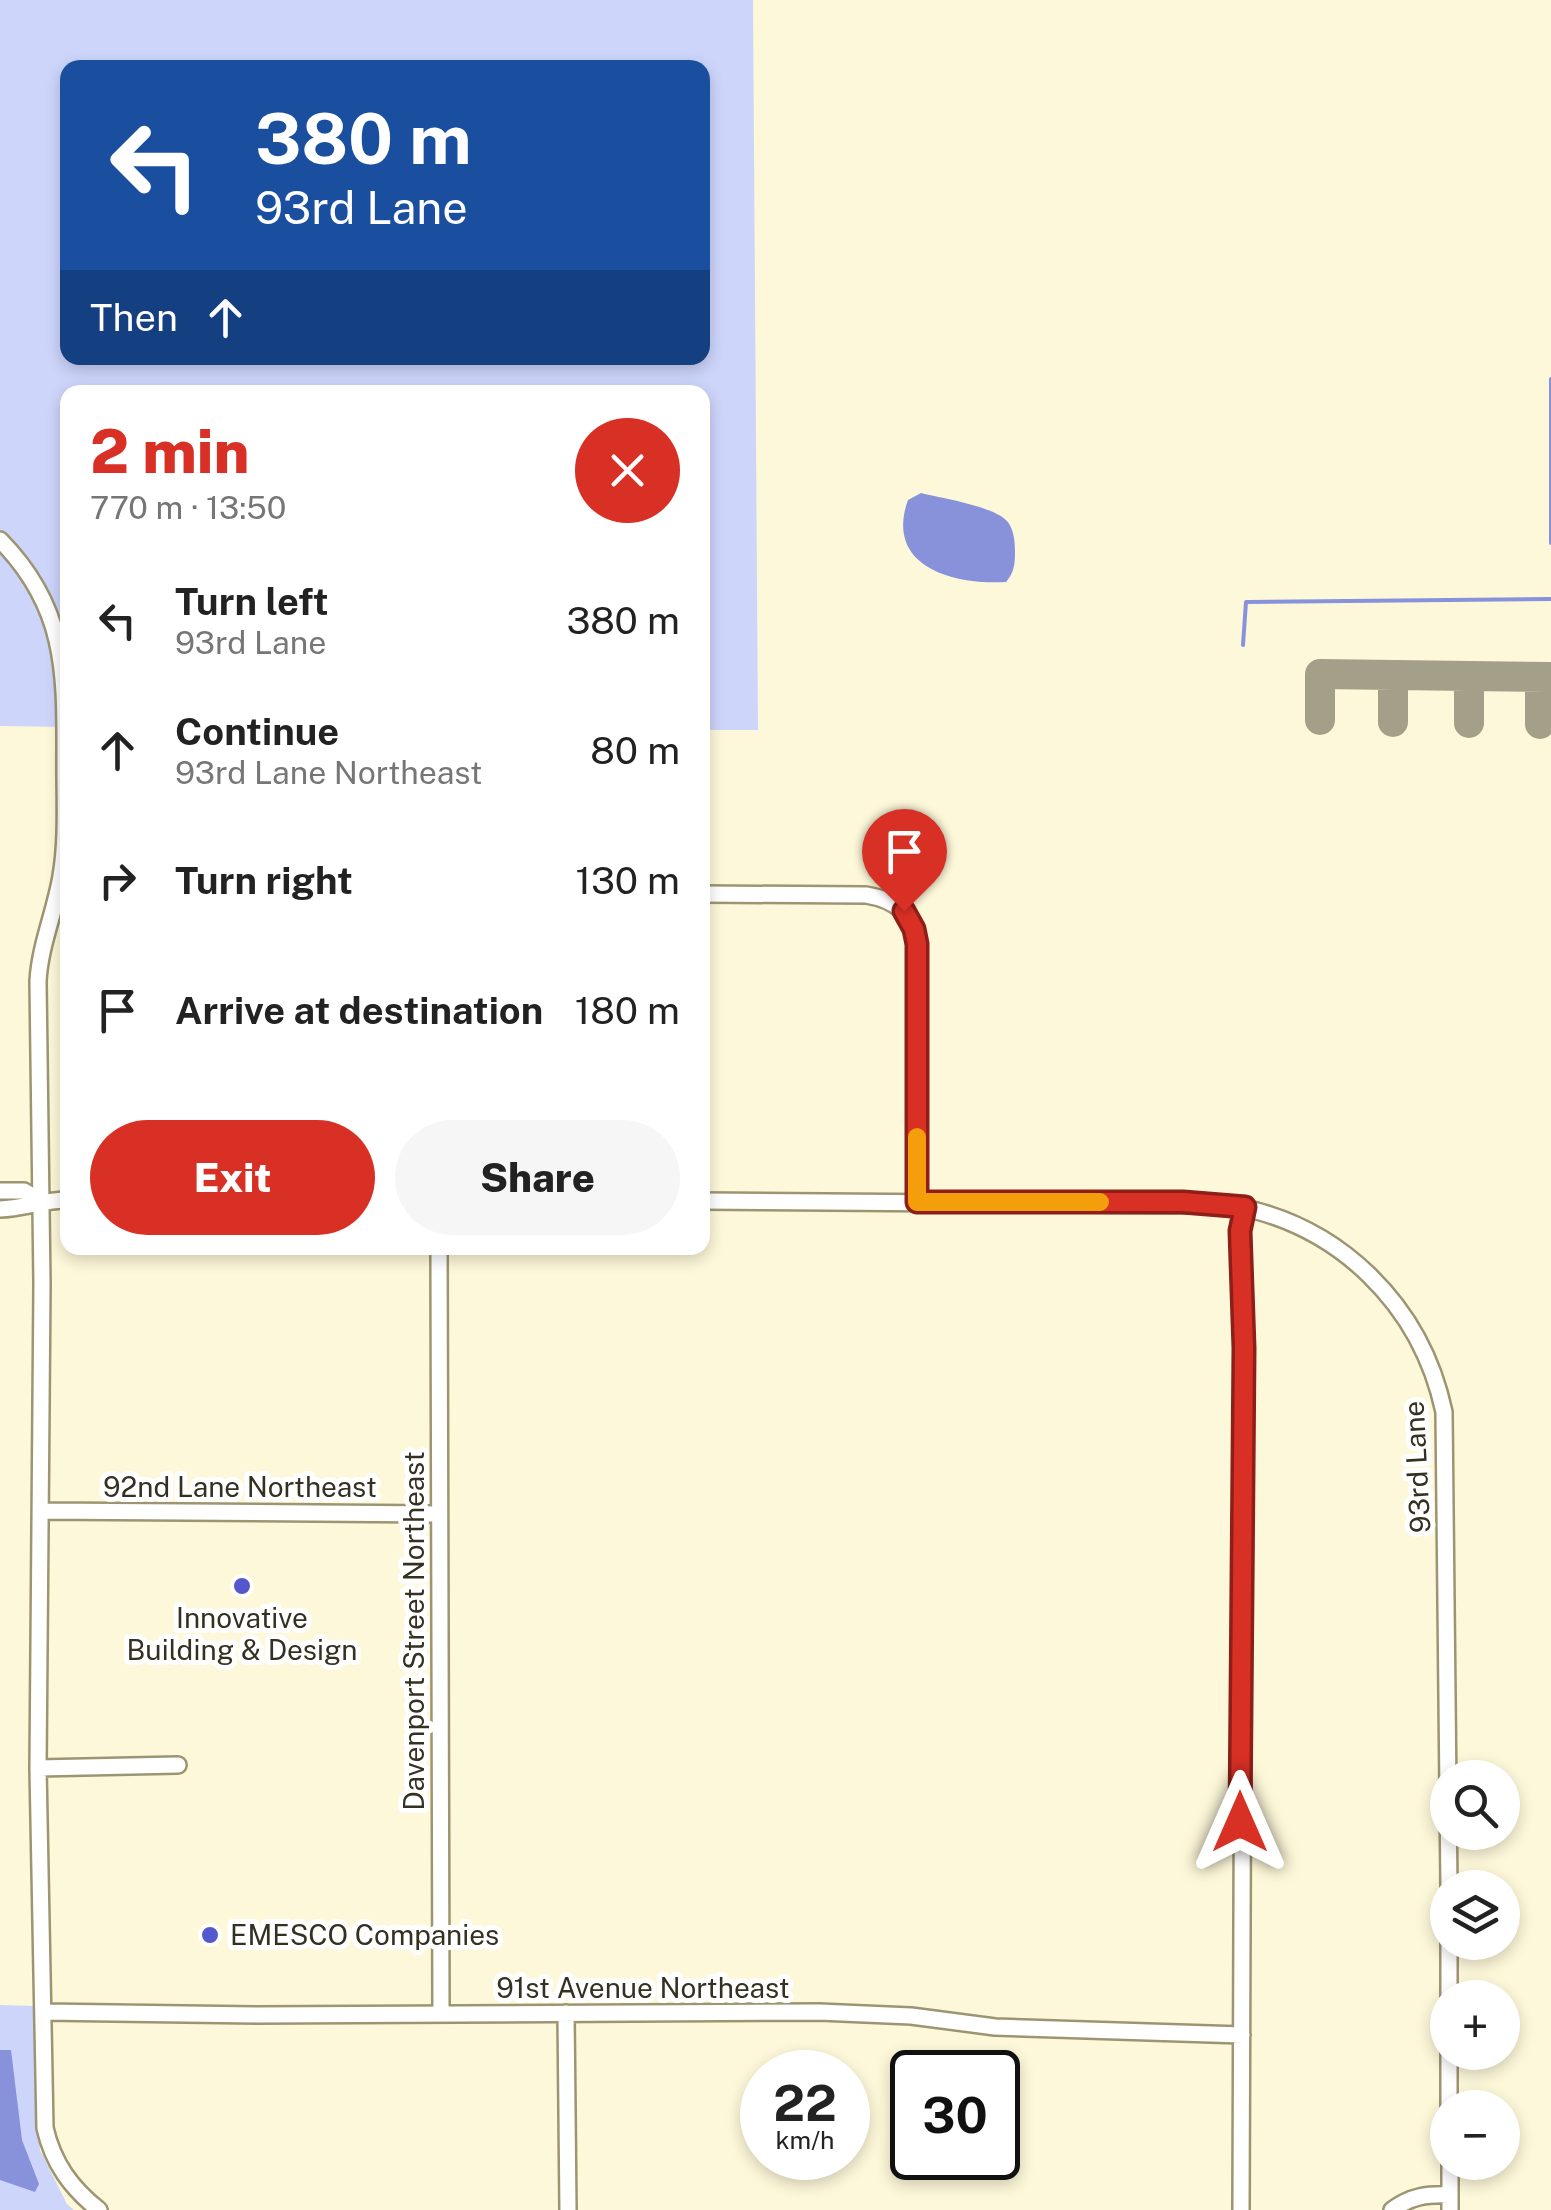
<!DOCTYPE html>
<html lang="en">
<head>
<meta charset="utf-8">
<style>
	:root { --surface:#fff; --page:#f6f6f6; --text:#222; --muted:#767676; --accent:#d93025 }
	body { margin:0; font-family:"Public Sans",sans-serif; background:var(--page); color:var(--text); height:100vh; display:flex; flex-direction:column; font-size:38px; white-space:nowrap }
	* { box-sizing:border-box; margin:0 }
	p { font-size:32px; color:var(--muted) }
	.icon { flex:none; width:55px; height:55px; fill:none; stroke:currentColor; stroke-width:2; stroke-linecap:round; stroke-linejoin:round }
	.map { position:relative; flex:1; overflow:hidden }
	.drawer { position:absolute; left:60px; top:385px; width:650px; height:870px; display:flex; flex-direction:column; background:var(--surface); border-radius:20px; box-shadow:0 5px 15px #0003 }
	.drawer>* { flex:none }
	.banner { position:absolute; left:60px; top:60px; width:650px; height:305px; border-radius:20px; box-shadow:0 5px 15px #0003; background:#1a4fa0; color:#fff; overflow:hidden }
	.tools { position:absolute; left:1430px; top:1760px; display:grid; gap:20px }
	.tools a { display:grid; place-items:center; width:90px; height:90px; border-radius:50%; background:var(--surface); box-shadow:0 5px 15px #0003; font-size:50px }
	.speed { position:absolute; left:740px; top:2050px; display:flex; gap:20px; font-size:50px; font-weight:700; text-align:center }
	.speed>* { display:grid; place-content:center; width:130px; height:130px; border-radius:50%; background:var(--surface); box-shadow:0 5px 15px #0003; line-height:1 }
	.speed small { font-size:25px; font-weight:400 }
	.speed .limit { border:5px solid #111; border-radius:15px; background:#fff; color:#111 }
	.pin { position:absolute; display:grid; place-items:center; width:85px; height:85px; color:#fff; margin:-102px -42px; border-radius:50% 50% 50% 0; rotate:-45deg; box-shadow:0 0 10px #0007 }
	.pin .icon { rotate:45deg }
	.me { position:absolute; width:110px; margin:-55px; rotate:0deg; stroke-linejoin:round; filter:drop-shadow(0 0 8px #0008) }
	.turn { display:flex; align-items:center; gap:35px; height:210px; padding:0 30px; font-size:45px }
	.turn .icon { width:130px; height:130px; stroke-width:2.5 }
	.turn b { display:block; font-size:70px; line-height:85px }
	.then { display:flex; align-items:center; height:95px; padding:0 30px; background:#0003; gap:20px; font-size:38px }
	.round { display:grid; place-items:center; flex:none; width:105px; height:105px; border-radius:52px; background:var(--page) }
	.head { display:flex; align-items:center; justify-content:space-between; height:170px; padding:0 30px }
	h1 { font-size:60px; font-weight:800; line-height:75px; color:var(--accent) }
	.cta { display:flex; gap:20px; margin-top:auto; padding:20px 30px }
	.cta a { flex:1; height:115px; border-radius:60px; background:var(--accent); color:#fff; font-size:40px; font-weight:800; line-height:115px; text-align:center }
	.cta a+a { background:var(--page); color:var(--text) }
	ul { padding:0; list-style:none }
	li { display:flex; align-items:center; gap:30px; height:130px; padding:0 30px }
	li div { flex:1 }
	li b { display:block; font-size:38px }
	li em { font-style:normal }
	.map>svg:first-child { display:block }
	.green { fill:#ced5fb; fill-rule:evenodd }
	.water { fill:#8892da }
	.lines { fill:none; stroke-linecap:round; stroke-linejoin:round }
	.stream { stroke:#8892da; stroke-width:4 }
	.taxiway { stroke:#a49f88; stroke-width:30 }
	.minor-casing { stroke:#9d9572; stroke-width:20 }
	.minor { stroke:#fff; stroke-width:15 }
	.route-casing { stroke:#8d1f18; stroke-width:25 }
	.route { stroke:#d93025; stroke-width:18 }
	.slow { stroke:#f59e0b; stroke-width:18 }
	.poi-dot { fill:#5457ce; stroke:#fff; stroke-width:4 }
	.labels { text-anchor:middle; stroke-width:10; stroke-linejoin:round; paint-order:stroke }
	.street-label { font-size:28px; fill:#343122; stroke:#fff }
	.poi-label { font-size:28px; fill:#343122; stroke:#fff }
</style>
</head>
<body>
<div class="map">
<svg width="1551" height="2210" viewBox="0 0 1551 2210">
	<rect width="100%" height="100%" fill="#fef8da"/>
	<!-- green -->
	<path class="green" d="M0,0h753l5,730h-55l-1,-338h-634l-1,335 -67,-1zM68,68h634v290h-634z
		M0,2005l34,1 6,144 27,54 7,6h-74z"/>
	<!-- water -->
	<path class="water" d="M921,493c20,5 72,13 86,28 7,8 8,21 8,31 0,12 -1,21 -9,30 -52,3 -122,-15 -98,-82z
		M0,2050h11l11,90 17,44 -4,8 -35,-12z"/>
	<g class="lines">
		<!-- stream -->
		<path class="stream" d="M1551,379v164
			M1243,645l3,-43 305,-3"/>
		<!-- taxiway -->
		<path class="taxiway" d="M1320,720v-46l231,3
			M1393,722v-47
			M1469,723v-47
			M1540,724v-47"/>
		<!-- minor casing -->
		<g class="minor-casing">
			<path id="minor" d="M0,540c69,70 65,137 65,229 0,35 2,72 -4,107 -6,36 -21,69 -23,105l4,303 -4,484 7,360c8,35 26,60 54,82
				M702,894l164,1c31,5 46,19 51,49v258
				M0,1191h24l15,9
				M702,1201l527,4c109,18 192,99 215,207l5,476
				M0,1209c24,-1 43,-9 68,-9
				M439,1248l2,766
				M42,1511l396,3
				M38,1768l140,-3
				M1449,1942v56
				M43,2012l213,3 563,-3 92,4 84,11 247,8
				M566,2013l2,197
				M1449,2052v56
				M1450,2162v48
				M1241,2210l3,-862 -4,-117 5,-24
				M1392,2210c19,-14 35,-16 58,-15"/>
		</g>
		<!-- minor -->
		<use href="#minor" class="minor"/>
	</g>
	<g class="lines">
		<!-- route casing -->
		<g class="route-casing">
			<path id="route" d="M904,911l10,18 3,15v258h266l62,5 -5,24 4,117 -4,474"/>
		</g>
		<!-- route -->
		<use href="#route" class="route"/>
		<!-- slow -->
		<path class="slow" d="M917,1137v65h183"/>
	</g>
	<!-- markers -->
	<g class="poi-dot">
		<circle cx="242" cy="1586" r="10"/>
		<circle cx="210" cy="1935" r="10"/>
	</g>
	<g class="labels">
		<!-- street labels -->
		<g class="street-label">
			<text transform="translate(1417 1467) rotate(-93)" y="10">93rd Lane</text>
			<text x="240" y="1497">92nd Lane Northeast</text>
			<text transform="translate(414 1631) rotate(-90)" y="10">Davenport Street Northeast</text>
			<text x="643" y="1998">91st Avenue Northeast</text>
		</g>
		<!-- poi labels -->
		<g class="poi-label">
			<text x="242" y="1628">Innovative<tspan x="242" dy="32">Building &amp; Design</tspan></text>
			<text x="230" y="1945" text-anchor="start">EMESCO Companies</text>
		</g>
	</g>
</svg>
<div class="tools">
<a><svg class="icon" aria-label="search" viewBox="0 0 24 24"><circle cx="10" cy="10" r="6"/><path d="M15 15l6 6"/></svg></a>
<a><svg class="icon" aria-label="layers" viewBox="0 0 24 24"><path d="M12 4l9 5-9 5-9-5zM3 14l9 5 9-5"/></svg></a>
<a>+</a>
<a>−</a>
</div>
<div class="speed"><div>22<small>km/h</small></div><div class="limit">30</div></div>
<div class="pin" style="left:904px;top:911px;background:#d93025"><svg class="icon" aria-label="arrive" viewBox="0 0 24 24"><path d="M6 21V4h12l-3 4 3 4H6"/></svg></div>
<svg class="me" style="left:1240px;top:1822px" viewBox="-20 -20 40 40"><path d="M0-17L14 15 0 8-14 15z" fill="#d93025" stroke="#fff" stroke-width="4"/></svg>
<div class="banner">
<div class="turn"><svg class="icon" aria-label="left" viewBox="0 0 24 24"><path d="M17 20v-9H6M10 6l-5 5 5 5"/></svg><div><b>380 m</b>93rd Lane</div></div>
<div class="then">Then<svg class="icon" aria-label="ahead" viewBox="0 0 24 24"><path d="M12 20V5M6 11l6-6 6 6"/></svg></div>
</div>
<section class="drawer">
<div class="head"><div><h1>2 min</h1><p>770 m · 13:50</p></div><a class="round" style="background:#d93025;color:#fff"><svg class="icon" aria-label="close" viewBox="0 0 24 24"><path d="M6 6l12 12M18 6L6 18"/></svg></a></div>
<ul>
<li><svg class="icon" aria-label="left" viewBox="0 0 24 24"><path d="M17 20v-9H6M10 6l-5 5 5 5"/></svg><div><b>Turn left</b><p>93rd Lane</p></div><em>380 m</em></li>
<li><svg class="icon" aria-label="ahead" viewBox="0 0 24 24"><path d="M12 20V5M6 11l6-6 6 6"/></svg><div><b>Continue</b><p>93rd Lane Northeast</p></div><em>80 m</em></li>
<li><svg class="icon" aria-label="right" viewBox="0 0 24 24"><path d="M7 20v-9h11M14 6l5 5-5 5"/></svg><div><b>Turn right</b></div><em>130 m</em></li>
<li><svg class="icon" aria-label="arrive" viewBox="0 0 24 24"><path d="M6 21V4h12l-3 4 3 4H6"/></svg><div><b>Arrive at destination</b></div><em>180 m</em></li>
</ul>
<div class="cta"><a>Exit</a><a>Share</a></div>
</section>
</div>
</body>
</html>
